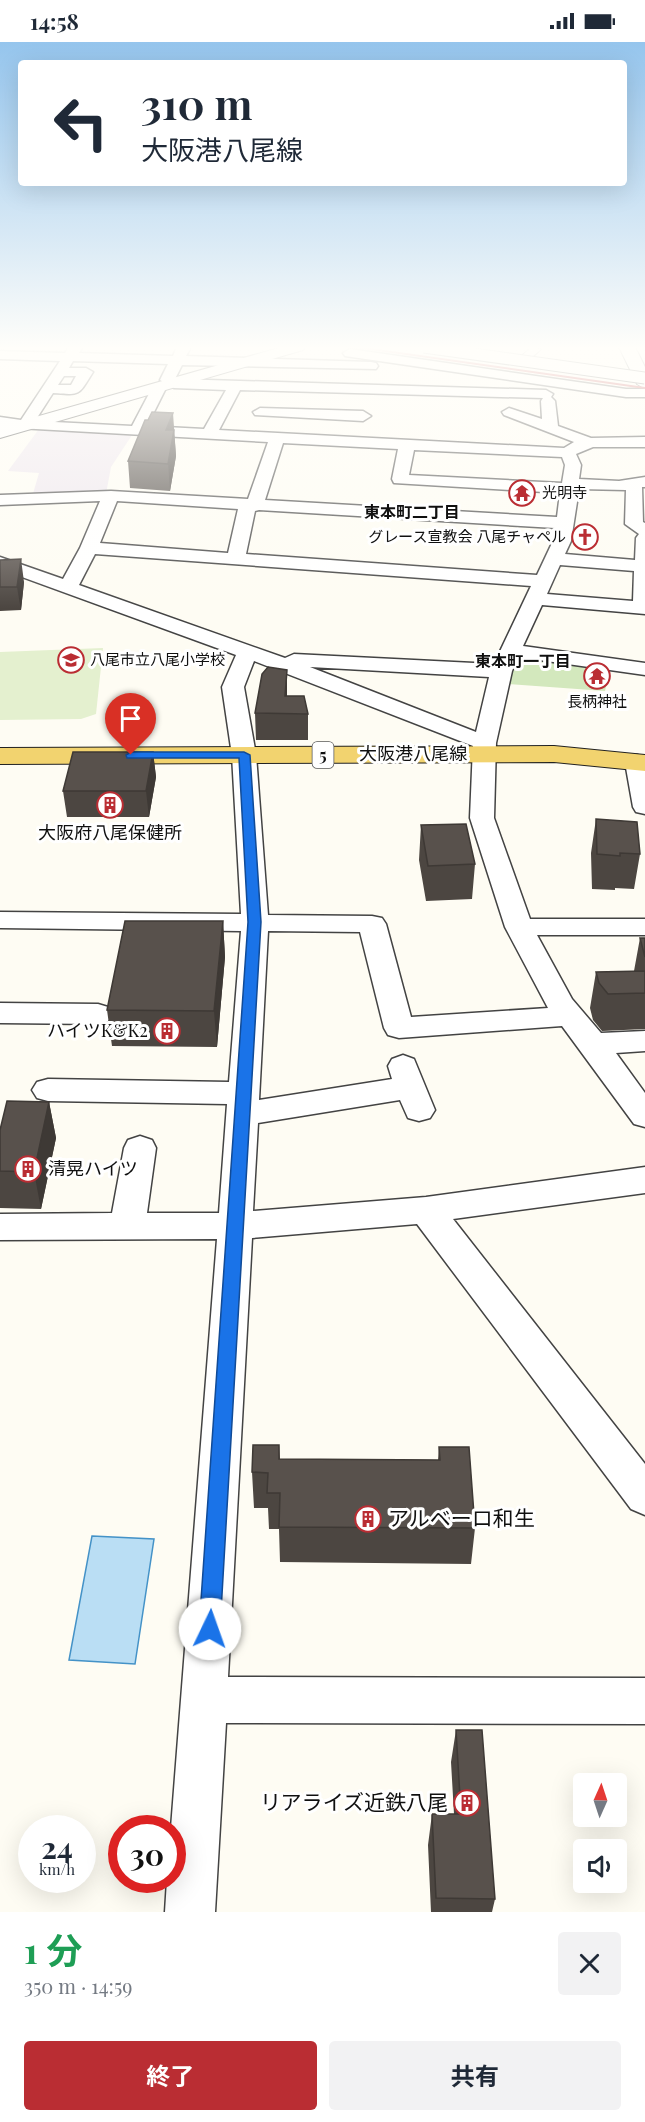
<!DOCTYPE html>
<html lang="ja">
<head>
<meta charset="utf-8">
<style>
	:root { --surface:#fff; --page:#f2f2f3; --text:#1f2937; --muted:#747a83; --accent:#ba2d33 }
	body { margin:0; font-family:"Playfair Display","Noto Sans JP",serif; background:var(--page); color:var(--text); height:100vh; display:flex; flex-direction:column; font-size:22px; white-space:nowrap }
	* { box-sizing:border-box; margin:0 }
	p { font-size:20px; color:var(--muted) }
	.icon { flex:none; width:33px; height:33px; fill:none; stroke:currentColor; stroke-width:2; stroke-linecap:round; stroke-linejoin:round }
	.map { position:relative; height:1870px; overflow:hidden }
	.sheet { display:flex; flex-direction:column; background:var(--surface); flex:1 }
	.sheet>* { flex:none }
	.hud { position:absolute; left:18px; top:18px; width:609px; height:126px; border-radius:6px; box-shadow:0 6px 24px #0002; background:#fff; color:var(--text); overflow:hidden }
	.needle { width:39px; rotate:3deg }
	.fabs { position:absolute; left:573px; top:1731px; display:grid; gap:12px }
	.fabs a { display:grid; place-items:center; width:54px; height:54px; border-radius:6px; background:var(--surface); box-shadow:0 6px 24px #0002; font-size:30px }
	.speed { position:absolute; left:18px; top:1773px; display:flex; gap:12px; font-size:30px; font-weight:700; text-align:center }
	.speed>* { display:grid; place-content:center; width:78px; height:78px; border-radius:50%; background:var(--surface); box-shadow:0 6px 24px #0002; line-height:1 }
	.speed small { font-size:15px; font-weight:400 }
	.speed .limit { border:9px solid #d22; background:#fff; color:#111 }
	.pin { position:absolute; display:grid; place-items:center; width:51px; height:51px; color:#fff; margin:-62px -26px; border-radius:50% 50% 50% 0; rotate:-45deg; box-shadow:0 0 6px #0007 }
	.pin .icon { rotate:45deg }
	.me { position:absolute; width:66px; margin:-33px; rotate:3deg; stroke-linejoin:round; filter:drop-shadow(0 0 4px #0008) }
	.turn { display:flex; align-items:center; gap:21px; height:126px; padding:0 24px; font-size:27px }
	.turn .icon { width:78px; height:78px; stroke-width:2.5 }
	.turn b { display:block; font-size:42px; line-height:51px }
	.round { display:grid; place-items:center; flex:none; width:63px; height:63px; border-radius:6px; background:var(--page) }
	.headline { display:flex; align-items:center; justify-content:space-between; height:102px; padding:0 24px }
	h1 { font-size:36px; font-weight:700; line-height:45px; color:#1e9e55 }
	.primary-button { display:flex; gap:12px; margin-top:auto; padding:12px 24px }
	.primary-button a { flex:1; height:69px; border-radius:6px; background:var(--accent); color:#fff; font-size:24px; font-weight:700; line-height:69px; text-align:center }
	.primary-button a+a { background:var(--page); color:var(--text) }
	.status { display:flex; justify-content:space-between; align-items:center; height:42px; padding:0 30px; background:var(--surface); direction:ltr }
	.status svg { height:16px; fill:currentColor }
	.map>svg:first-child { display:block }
	.industrial { fill:#ede5ed }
	.green { fill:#d3e8bd }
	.pitch { fill:#e4f0cf }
	.water { fill:#badef4; stroke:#4492c7; stroke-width:1.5 }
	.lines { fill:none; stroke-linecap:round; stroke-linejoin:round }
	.pedestrian-casing { stroke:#434343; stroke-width:2 }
	.minor-casing { stroke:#434343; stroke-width:3 }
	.tertiary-casing { stroke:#434343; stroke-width:2 }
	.primary-casing { stroke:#212121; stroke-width:2 }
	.pedestrian { fill:#fff; fill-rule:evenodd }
	.minor { fill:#fff; fill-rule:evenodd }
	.tertiary { fill:#fff; fill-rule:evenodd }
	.primary { fill:#f2d36f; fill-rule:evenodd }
	.rail { stroke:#ba2d33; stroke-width:2 }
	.pedestrian-bridge-casing { stroke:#434343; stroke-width:13; stroke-linecap:butt }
	.pedestrian-bridge { stroke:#fff; stroke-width:11 }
	.wall { fill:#4c4641 }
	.shaded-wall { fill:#3e3935 }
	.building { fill:#58514c; stroke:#3e3935; stroke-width:1.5 }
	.route { fill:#1a73e8; stroke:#114b97; stroke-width:1.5 }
	.labels { text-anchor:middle; stroke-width:6; stroke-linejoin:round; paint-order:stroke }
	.far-poi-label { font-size:15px; fill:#101010; stroke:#fff; text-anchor:start }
	.far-neighbourhood-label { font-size:16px; font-weight:bold; fill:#101010; stroke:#fff }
	.shield { fill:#fff; stroke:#585858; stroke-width:1.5 }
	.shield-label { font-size:16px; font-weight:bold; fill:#101010 }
	.street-label { font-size:18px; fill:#101010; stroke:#fff }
	.poi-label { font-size:18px; fill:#101010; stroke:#fff }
	.near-poi-label { font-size:21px; fill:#101010; stroke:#fff; text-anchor:start }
</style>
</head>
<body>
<div class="status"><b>14:58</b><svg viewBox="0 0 49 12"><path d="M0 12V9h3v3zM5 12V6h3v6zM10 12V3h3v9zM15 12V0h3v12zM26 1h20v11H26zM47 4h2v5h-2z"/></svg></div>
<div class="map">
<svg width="645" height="1870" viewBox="0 0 645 1870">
	<rect width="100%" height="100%" fill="#fefcf3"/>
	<!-- industrial -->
	<path class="industrial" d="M39,387l95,3 -23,35 -5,27 -74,3 7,-24 -31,-2z"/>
	<!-- green -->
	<path class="green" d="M518,612l93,11 -6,26 -97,-7z"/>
	<!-- pitch -->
	<path class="pitch" d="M103,606l-7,66 -15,5 -81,1v-68z"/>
	<!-- water -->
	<path class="water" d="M92,1494l62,3 -19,125 -66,-4z"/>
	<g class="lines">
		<!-- pedestrian casing -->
		<g class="pedestrian-casing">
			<path id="pedestrian" d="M532,305l9,2 -14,13h-8v-4z"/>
		</g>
		<!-- minor casing -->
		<g class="minor-casing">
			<path id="minor" d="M69,305h14l-4,6 94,3 4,-9h14l-5,9 185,6 5,1 2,3 -2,3 -194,-4 -7,14 371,11 7,4 -2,3 4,4 3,25 33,12 54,-1v10h-52l-17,7 5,11 -2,14 40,2 26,-4v10h-3l1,35 2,1v91l-103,-9 -19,41 122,17v12l-127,-18 -6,14 -16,72 -2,75 36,101h115v16h-108l35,64 29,34 44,-2v20l-29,2 29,40v34l-11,-3 -72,-98 -163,12 -11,-3 -4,-7 -24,-96 -92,-1 -9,169 133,-21 -4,-13 4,-7 11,-4 11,4 21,51 -5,8 -11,3 -11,-3 -8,-18 -142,23 -5,88 173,-14 219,-30v26l-192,26 192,245v51l-14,-6 -214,-285 -165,14 -24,439 417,1v46l-419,-1 -11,189h-50l2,-32h5l-1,-52 46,-589 -217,1v-26l112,-1 12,-65 4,-8 12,-4 12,4 4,8 -9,65h72l8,-109 -179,-3 -11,-3 -5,-8 5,-8 11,-3 181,3 12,-151 -241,-3v-16l241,2 -9,-159 -10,-68 14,-32 -236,-86v-12l63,22 17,-31 20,-47 -100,4v-10l111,-4 137,8 20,-57 -268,-15v-10l21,3 39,-59 -60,-2v-8l65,2zM73,319l95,3 -8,16 14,8 52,2 -22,39 -57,-3 19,-38 -7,-4 -7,4 -20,38 -97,-5 18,-28c28,2 25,3 40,-21l-7,-4h-17zM64,334h12l-5,9h-13zM240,348l303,8 -2,3 1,18 -33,-11 -7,4 2,3 70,27 -10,6 -345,-18zM283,401l115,6 -6,30 2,4 166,10 -3,24 -292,-17zM414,408l148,7 3,8 -3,18 -153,-8zM579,447l47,1 -1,34 14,10 -3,4 -1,22 -70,-6 6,-13zM117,459l121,8 -10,44 -128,-10zM259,468l296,18 -2,13 -16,34 -291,-21 9,-43zM95,512l436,32 -37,78 -200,-10 -9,4 -206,-73zM560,523l74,6 -1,30 -86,-7zM254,619l219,85 -3,72 35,109 43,81 -137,9 -25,-93 -4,-6 -10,-2 -104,-1 -12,-160 -12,-68zM310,625l179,10 -13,55z
				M350,307l276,40h19v8h-19l-281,-41 -2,-3z
				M260,366l103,3 8,5 -8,5 -108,-6 -2,-3z
				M637,713l8,2v57l-9,-2 -3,-5 -8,-45 4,-5z
				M0,961l98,1 10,3 5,7 -5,7 -10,3 -98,-1z"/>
		</g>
		<!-- tertiary casing -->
		<g class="tertiary-casing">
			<path id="tertiary" d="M282,305h24l-3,3 -303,88v-11z
				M619,305h16l10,20v22l-8,-5z"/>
		</g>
		<!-- primary casing -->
		<g class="primary-casing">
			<path id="primary" d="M554,704l91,9v16l-91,-9 -554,2v-16z"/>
		</g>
		<!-- pedestrian -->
		<use href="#pedestrian" class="pedestrian"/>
		<!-- minor -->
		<use href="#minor" class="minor"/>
		<!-- tertiary -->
		<use href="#tertiary" class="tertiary"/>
		<!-- primary -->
		<use href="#primary" class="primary"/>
		<!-- rail -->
		<path class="rail" d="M357,305l288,41"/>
		<!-- pedestrian-bridge casing -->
		<g class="pedestrian-bridge-casing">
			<path id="pedestrian-bridge" d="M424,305l221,31"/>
		</g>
		<!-- pedestrian-bridge -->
		<use href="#pedestrian-bridge" class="pedestrian-bridge"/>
	</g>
	<!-- wall -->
	<path class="wall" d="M174,388l2,26 -6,35 -40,-3 -2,-27z
		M0,518l24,22 -3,28 -21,1z
		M255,671l53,1v26h-52z
		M153,710l3,25 -7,40h-82l-4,-26z
		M596,777l44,35 -6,35 -19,-1v2l-23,-1 -1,-36z
		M421,783l54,39 -3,35 -46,2 -7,-41z
		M223,879l2,36 -8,90 -105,-1 -5,-36z
		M640,896h5v91l-43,2 -9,-11 -3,-12 6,-36 38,-1z
		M49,1060l7,36 -15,71 -41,-1v-78z
		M279,1403l1,14 158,1 1,-13 36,81 -4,36 -191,-2 -1,-33h-10l-1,-21h-14l-2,-36z
		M456,1688l39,169 -3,13h-61l-3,-67 4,-31h22l-3,-52z"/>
	<!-- shaded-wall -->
	<path class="shaded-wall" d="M173,371l3,43 -6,35 -4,-61z
		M21,517l3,23 -3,28 -4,-23z
		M287,628v26h-2z
		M153,710l3,25 -7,40 -3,-26z
		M223,879l2,36 -8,90 -3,-36z
		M49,1060l7,36 -15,71 -7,-37z"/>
	<!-- building -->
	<path class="building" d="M152,370l21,1 -7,17h8l-6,34 -40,-3 17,-41h3z
		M21,517l-4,28h-17v-27z
		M268,625l19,3 -2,26h19l4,18 -53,-1 7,-39z
		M73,710h80l-7,39h-83z
		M596,777l41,3 3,32 -20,-1v3l-23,-2z
		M466,782l9,40 -47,2 -7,-41z
		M125,879h98l-9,90 -107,-1z
		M640,896h5v19z
		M645,929v22l-37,1 -9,-11 -3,-11z
		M7,1059l42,1 -15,70 -34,-1v-41z
		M253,1403h26v14l161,1 -1,-13h30l6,81 -196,-1 1,-34h-13l1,-20 -16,-1z
		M456,1688h26l13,169 -59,-1 -4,-84h29z"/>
	<!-- sky -->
	<linearGradient id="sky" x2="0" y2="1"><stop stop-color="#95c5ed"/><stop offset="0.54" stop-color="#fffefa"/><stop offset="1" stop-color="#fffefa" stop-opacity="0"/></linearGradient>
	<rect width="645" height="567" fill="url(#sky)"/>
	<!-- route -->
	<path class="route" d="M131,710h113l6,3 11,167 -41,707 -3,7 -7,3 -8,-3 -3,-7 49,-707 -9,-164h-112l-1,-3z"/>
	<!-- icons -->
	<defs>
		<g id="temple-ring" transform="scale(1.35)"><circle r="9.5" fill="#fff" stroke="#ba2d33" stroke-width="1.5"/><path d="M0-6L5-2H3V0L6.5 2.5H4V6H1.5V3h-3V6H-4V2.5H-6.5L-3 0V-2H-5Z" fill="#ba2d33"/></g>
		<g id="church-ring" transform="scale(1.35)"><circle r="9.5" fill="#fff" stroke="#ba2d33" stroke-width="1.5"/><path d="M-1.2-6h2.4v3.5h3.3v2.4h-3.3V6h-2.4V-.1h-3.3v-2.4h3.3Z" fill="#ba2d33"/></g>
		<g id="school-ring" transform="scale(1.35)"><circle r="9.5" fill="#fff" stroke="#ba2d33" stroke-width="1.5"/><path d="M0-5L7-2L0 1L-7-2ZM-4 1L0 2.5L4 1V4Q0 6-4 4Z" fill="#ba2d33"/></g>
		<g id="building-ring" transform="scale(1.35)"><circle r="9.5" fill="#fff" stroke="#ba2d33" stroke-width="1.5"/><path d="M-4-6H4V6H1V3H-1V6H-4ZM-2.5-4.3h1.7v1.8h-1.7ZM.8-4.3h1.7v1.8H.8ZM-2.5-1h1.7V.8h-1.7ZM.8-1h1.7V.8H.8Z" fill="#ba2d33"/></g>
	</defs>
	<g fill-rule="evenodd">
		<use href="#temple-ring" x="522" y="451"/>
		<use href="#church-ring" x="585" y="495"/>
		<use href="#school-ring" x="71" y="618"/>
		<use href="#temple-ring" x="597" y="634"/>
		<use href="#building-ring" x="110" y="763"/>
		<use href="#building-ring" x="167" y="989"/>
		<use href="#building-ring" x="28" y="1127"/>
		<use href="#building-ring" x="368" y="1477"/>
		<use href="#building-ring" x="467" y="1761"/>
	</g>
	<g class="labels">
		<!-- far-poi labels -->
		<g class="far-poi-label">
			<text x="542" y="456">光明寺</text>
			<text x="566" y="500" text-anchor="end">グレース宣教会 八尾チャペル</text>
			<text x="90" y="623">八尾市立八尾小学校</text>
			<text x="597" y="665" text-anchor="middle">長柄神社</text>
		</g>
		<!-- far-neighbourhood labels -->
		<g class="far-neighbourhood-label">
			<text x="412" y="476">東本町二丁目</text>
			<text x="523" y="625">東本町一丁目</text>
		</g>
		<!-- shield labels -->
		<rect class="shield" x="312.5" y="700" width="21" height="26" rx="4.5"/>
		<g class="shield-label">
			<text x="323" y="719">5</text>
		</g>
		<!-- street labels -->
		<g class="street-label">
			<text x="413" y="718">大阪港八尾線</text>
		</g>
		<!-- poi labels -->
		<g class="poi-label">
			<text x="110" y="797">大阪府八尾保健所</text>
			<text x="148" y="995" text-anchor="end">ハイツK&amp;K2</text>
			<text x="48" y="1133" text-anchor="start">清晃ハイツ</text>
		</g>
		<!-- near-poi labels -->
		<g class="near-poi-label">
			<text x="388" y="1484">アルベーロ和生</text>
			<text x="448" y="1768" text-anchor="end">リアライズ近鉄八尾</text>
		</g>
	</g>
</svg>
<div class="fabs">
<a><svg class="needle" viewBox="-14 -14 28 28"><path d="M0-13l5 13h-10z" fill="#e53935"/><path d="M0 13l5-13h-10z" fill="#747a83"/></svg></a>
<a><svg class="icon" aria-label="sound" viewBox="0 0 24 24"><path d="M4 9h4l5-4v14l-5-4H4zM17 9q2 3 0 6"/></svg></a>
</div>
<div class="speed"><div>24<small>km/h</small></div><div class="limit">30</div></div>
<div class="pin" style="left:131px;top:713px;background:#d93025"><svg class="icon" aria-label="arrive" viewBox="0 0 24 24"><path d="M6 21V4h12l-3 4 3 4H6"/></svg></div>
<svg class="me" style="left:210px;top:1587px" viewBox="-20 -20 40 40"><circle r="19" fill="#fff"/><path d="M0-13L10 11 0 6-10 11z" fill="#1a73e8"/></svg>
<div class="hud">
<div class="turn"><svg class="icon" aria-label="left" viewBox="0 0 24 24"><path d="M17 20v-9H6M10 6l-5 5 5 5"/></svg><div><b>310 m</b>大阪港八尾線</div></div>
</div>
</div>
<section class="sheet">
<div class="headline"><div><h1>1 分</h1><p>350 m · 14:59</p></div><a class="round"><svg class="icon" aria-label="close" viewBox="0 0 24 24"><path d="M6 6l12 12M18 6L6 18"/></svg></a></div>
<div class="primary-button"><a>終了</a><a>共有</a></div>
</section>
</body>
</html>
